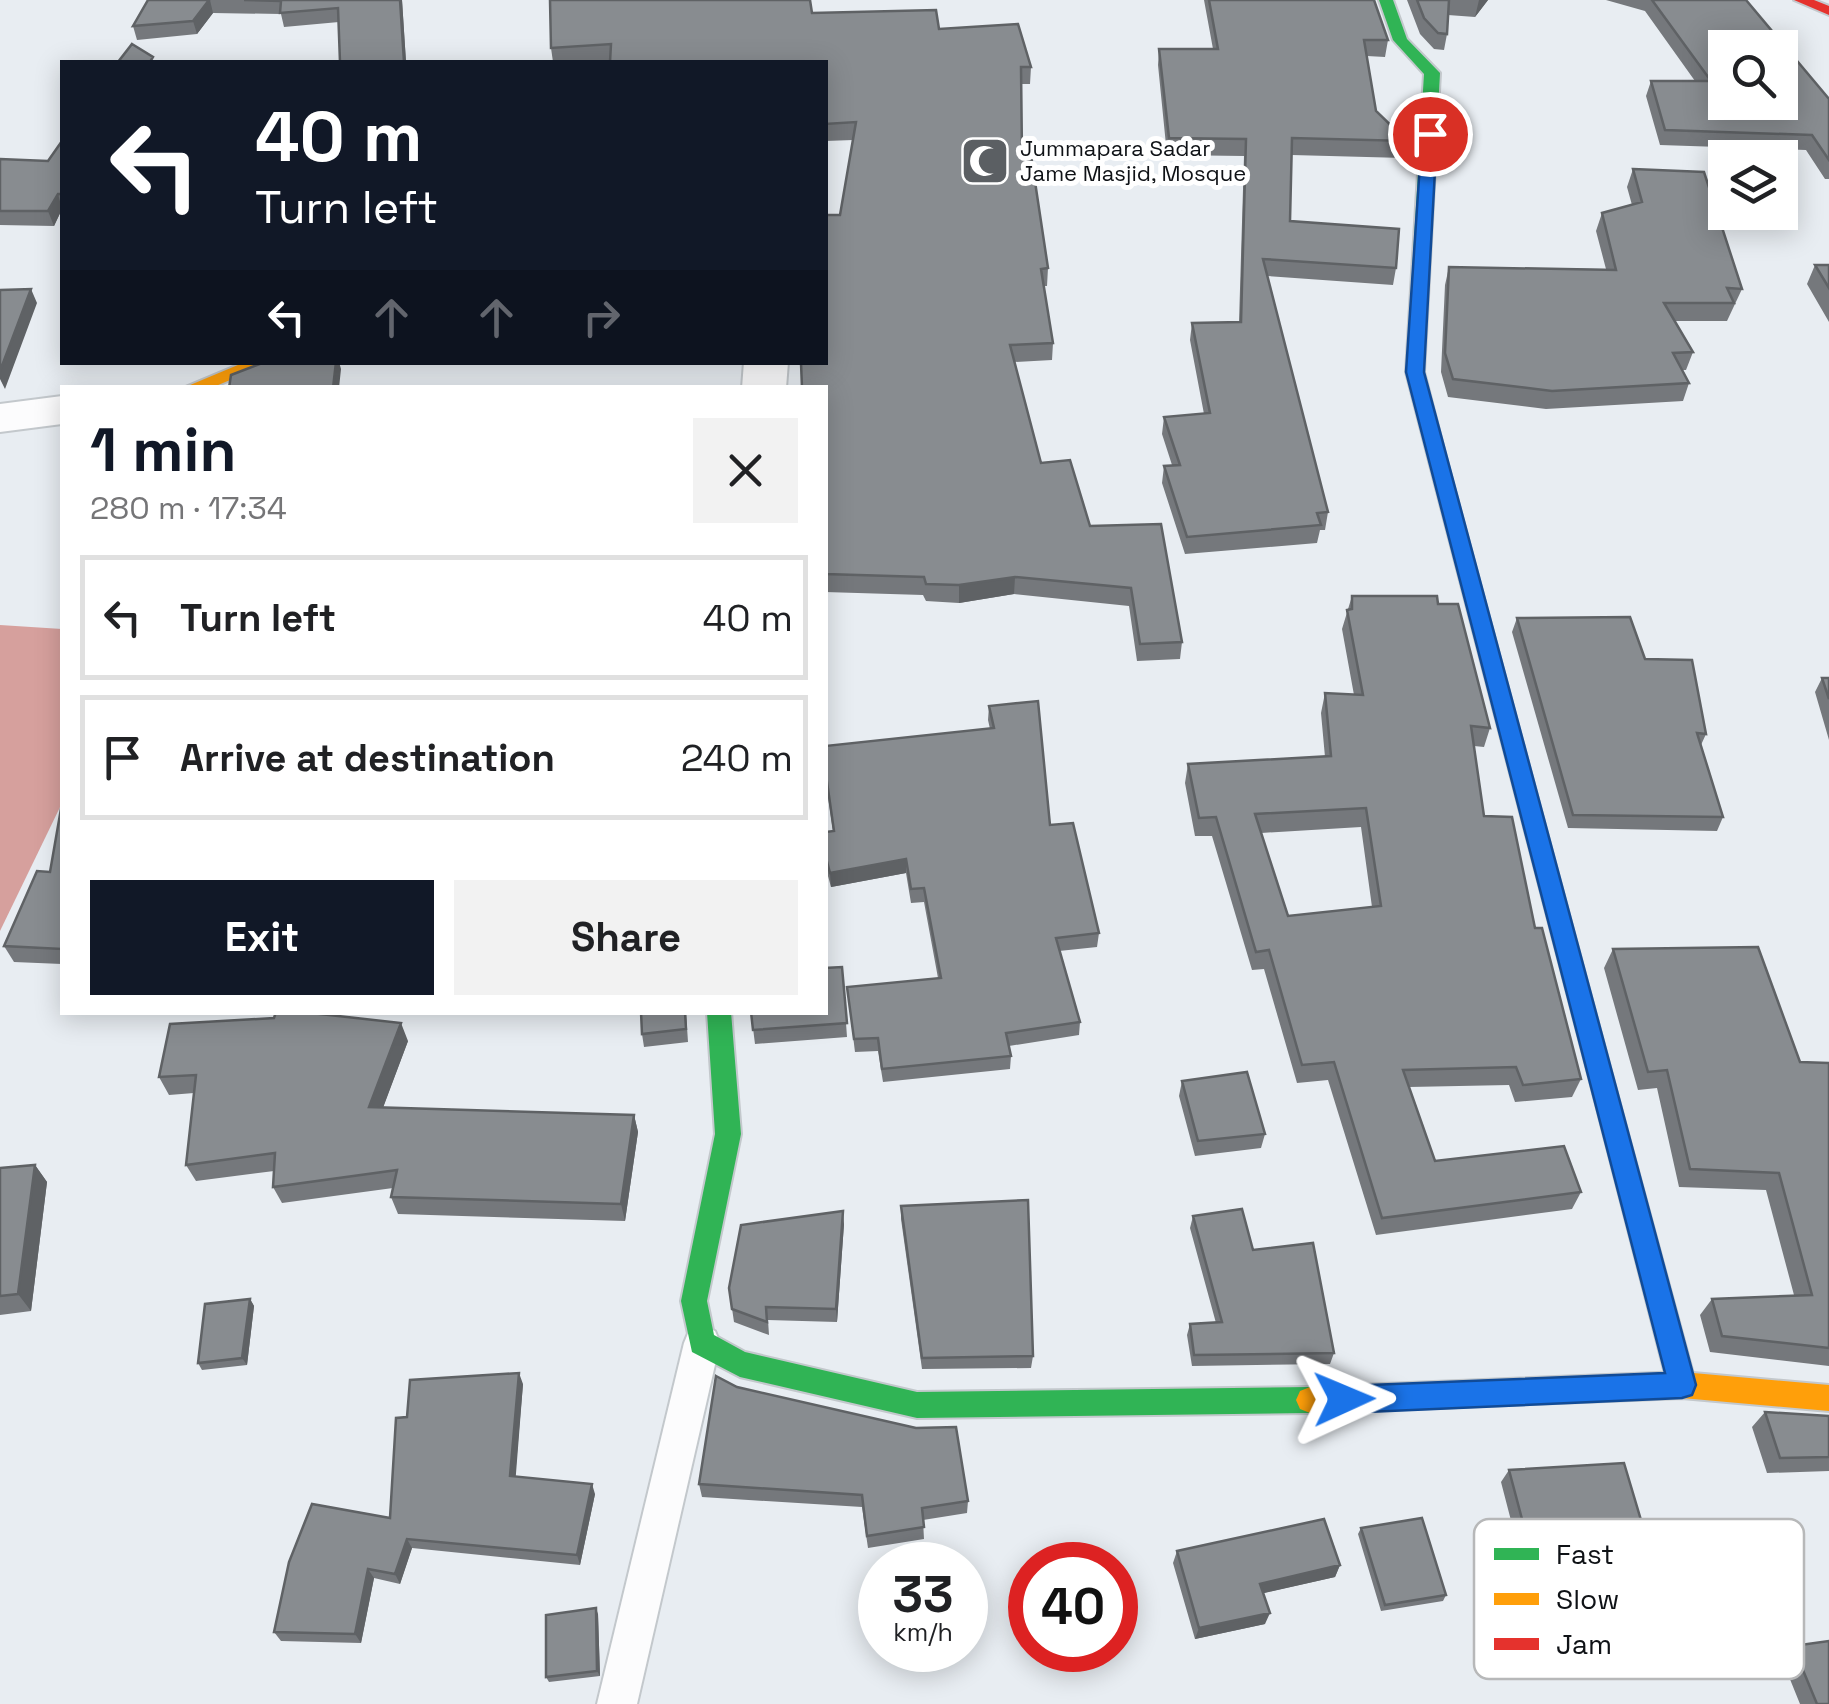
<!DOCTYPE html>
<html lang="en">
<head>
<meta charset="utf-8">
<style>
	:root { --surface:#fff; --page:#f2f2f2; --text:#202124; --muted:#757577; --line:#e0e0e0; --accent:#111827 }
	body { margin:0; font-family:"Space Grotesk",sans-serif; background:var(--page); color:var(--text); height:100vh; display:flex; flex-direction:column; font-size:38px; white-space:nowrap }
	* { box-sizing:border-box; margin:0 }
	p { font-size:32px; color:var(--muted) }
	.icon { flex:none; width:55px; height:55px; fill:none; stroke:currentColor; stroke-width:2; stroke-linecap:round; stroke-linejoin:round }
	.map { position:relative; flex:1; overflow:hidden }
	.side { position:absolute; left:60px; top:385px; width:768px; height:630px; display:flex; flex-direction:column; background:var(--surface); border-radius:0px; box-shadow:0 5px 25px #0003 }
	.side>* { flex:none }
	.guide { position:absolute; left:60px; top:60px; width:768px; height:305px; border-radius:0px; box-shadow:0 5px 25px #0003; background:#111827; color:#fff; overflow:hidden }
	.buttons { position:absolute; left:1708px; top:30px; display:grid; gap:20px }
	.buttons a { display:grid; place-items:center; width:90px; height:90px; border-radius:0px; background:var(--surface); box-shadow:0 5px 25px #0003; font-size:50px }
	.speed { position:absolute; left:858px; top:1542px; display:flex; gap:20px; font-size:50px; font-weight:700; text-align:center }
	.speed>* { display:grid; place-content:center; width:130px; height:130px; border-radius:50%; background:var(--surface); box-shadow:0 5px 25px #0003; line-height:1 }
	.speed small { font-size:25px; font-weight:400 }
	.speed .limit { border:15px solid #d22; background:#fff; color:#111 }
	.pin { position:absolute; display:grid; place-items:center; width:85px; height:85px; color:#fff; margin:-42px; border:5px solid #fff; border-radius:50%; box-shadow:0 2px 10px #0007 }
	.me { position:absolute; width:110px; margin:-55px; rotate:89deg; stroke-linejoin:round; filter:drop-shadow(0 0 8px #0008) }
	.turn { display:flex; align-items:center; gap:35px; height:210px; padding:0 30px; font-size:45px }
	.turn .icon { width:130px; height:130px; stroke-width:2.5 }
	.turn b { display:block; font-size:70px; line-height:85px }
	.lanes { display:flex; align-items:center; height:95px; padding:0 30px; background:#0003; justify-content:center; gap:50px; direction:ltr }
	.lanes .off { opacity:.35 }
	.round { display:grid; place-items:center; flex:none; width:105px; height:105px; border-radius:0px; background:var(--page) }
	.summary { display:flex; align-items:center; justify-content:space-between; height:170px; padding:0 30px }
	h1 { font-size:60px; font-weight:700; line-height:75px; color:var(--accent) }
	.primary-button { display:flex; gap:20px; margin-top:auto; padding:20px 30px }
	.primary-button a { flex:1; height:115px; border-radius:0px; background:var(--accent); color:#fff; font-size:40px; font-weight:700; line-height:115px; text-align:center }
	.primary-button a+a { background:var(--page); color:var(--text) }
	ul { padding:0; list-style:none }
	li { display:flex; align-items:center; gap:30px; height:125px; margin:0 20px 15px; padding:0 10px; border:5px solid var(--line); border-radius:0px }
	li div { flex:1 }
	li b { display:block; font-size:38px }
	li em { font-style:normal }
	.map>svg:first-child { display:block }
	.water { fill:#d6a09d }
	.lines { fill:none; stroke-linecap:round; stroke-linejoin:round }
	.lane-casing { stroke:#c3c8cc; stroke-width:4 }
	.street-casing { stroke:#c3c8cc; stroke-width:4 }
	.fast-casing { stroke:#c3c8cc; stroke-width:4 }
	.slow-casing { stroke:#c3c8cc; stroke-width:4 }
	.jam-casing { stroke:#c3c8cc; stroke-width:4 }
	.lane { fill:#fcfcfd; fill-rule:evenodd }
	.street { fill:#fcfcfd; fill-rule:evenodd }
	.fast { fill:#30b455; fill-rule:evenodd }
	.slow { fill:#ff9f0a; fill-rule:evenodd }
	.jam { fill:#e5322d; fill-rule:evenodd }
	.wall { fill:#75787c; fill-rule:evenodd }
	.shaded-wall { fill:#5f6265 }
	.building { fill:#888c90; stroke:#5f6265; stroke-width:2.5; fill-rule:evenodd }
	.route { fill:#1a73e8; stroke:#114b97; stroke-width:2.5 }
	.labels { text-anchor:middle; stroke-width:10; stroke-linejoin:round; paint-order:stroke }
	.far-poi-label { font-size:22px; fill:#0f1216; stroke:#fff; text-anchor:start }
	.key { fill:#fff; stroke:#b7b8b9; stroke-width:2.5 }
	.key-label { font-size:28px; fill:#0f1216 }
</style>
</head>
<body>
<div class="map">
<svg width="1829" height="1704" viewBox="0 0 1829 1704">
	<rect width="100%" height="100%" fill="#e8edf2"/>
	<!-- water -->
	<path class="water" d="M0,625l62,4v174l-62,128z"/>
	<g class="lines">
		<!-- lane casing -->
		<g class="lane-casing">
			<path id="lane" d="M702,1326l13,5 5,12 -83,361h-40l87,-361 5,-12z"/>
		</g>
		<!-- street casing -->
		<g class="street-casing">
			<path id="street" d="M744,362h44l-2,26h-44z
				M62,396v28l-62,8v-28z"/>
		</g>
		<!-- fast casing -->
		<g class="fast-casing">
			<path id="fast" d="M1379,0h14l14,39 33,34 -16,299 23,89 -9,6 -9,-6 -23,-89 18,-298 -31,-34z
				M707,1012h24l10,122 -34,167 7,34 31,17 172,40 393,-5 10,4 4,9 -4,9 -10,4 -393,5 -177,-41 -48,-25 -11,-51 34,-167z
				M1605,1082l9,4 3,7 79,292 -4,9 -10,4 -10,-4 -4,-9 -75,-292 3,-7z"/>
		</g>
		<!-- slow casing -->
		<g class="slow-casing">
			<path id="slow" d="M245,362h28l-62,26h-28z
				M1682,1372l147,13v26l-147,-13 -372,15 -10,-4 -4,-9 4,-9 10,-4z"/>
		</g>
		<!-- jam casing -->
		<g class="jam-casing">
			<path id="jam" d="M1794,0h20l15,6v9z
				M1438,455l9,6 170,632 -3,7 -9,4 -9,-4 -3,-7 -164,-632z"/>
		</g>
		<!-- lane -->
		<use href="#lane" class="lane"/>
		<!-- street -->
		<use href="#street" class="street"/>
		<!-- fast -->
		<use href="#fast" class="fast"/>
		<!-- slow -->
		<use href="#slow" class="slow"/>
		<!-- jam -->
		<use href="#jam" class="jam"/>
	</g>
	<!-- wall -->
	<path class="wall" d="M148,0h254l4,62 -67,-40 -55,5 -3,-13 -68,-1 -16,21 -60,6 -4,-14z
		M1204,0h170l14,40 -3,17 -18,-1 9,55 31,30 -3,17 -112,-3 -2,66 106,47 -3,17 -126,-9 61,236 -3,18h-5l-3,13 -132,11 -23,-71 2,-17 8,-1 -10,-31 2,-17 40,-3 -14,-74 2,-17 47,-1 5,-166 -77,-1 -9,-90 1,-16h54z
		M1407,0h81l-13,17 -27,-2 -1,19 -3,16 -10,-1 -14,-15z
		M1606,0h140l83,99v80h-4l-19,-29 -146,-5 -14,-49 5,-15h44l-50,-70z
		M812,13l127,16 92,38 -1,17h-9l1,71 26,113 -1,18h-3l9,57 -1,17 -38,2 27,101 49,63 92,116 -2,17 -43,2 -8,-55 -115,-12 -55,9 -33,-2 -3,-6 -98,-3v-230l15,-147 13,-75 -28,1v-79l-215,-1 -57,1 -2,-14z
		M62,141v68l-8,17 -54,-1v-66l48,2z
		M1633,169l109,120 -15,32h-52l18,31 -7,18h-3l6,13 -6,18 -137,8 -98,-12 -7,-25 4,-87 4,-18 157,2 -10,-38 6,-18 30,-8 -5,-18z
		M1815,265h14v57l-22,-38z
		M1352,596l86,8 52,124 -6,19 -10,-1 10,70 51,112 46,151 -9,18 -57,5 -6,-17 -100,2 26,74 146,31 -9,17 -196,26 -48,-155 -31,3 -33,-114 -12,1 -40,-134h-17l-10,-53 3,-19 137,-7 -4,-44 4,-20 29,2 -12,-66zM1361,827l11,80 -84,9 -27,-83z
		M1517,618l128,41 61,75 -5,11 22,72 -6,14 -149,-3 -56,-196z
		M1822,678h7v62l-14,-48z
		M989,706l61,119 49,108 -2,14 -38,4 21,71 -1,13 -70,11 2,10 -1,13 -127,13 -5,-31 -23,1 -8,-65 91,-9 -14,-76 -13,1 -5,-30 -75,14 -6,-22v-33l8,-1 -8,-55v-30l165,-17 -2,-9z
		M62,803v161l-48,-2 -10,-16 46,-74z
		M1613,949l187,113 29,1v303l-119,-14 -10,-37 12,-16 82,-4 -28,-105 -87,-3 -22,-99 -19,2 -34,-122z
		M842,967l5,70 -92,7 -4,-32z
		M641,1012h45l2,30 -44,5 -2,-13z
		M408,1041l-25,66 251,8 4,17 -13,89 -227,-7 -7,-17 2,-9 -111,15 -9,-16 1,-16 -78,10 -10,-16 8,-72 -25,2 -10,-18z
		M1182,1081l83,53 -4,14 -66,8 -16,-60z
		M35,1165l12,17 -16,129 -31,4v-147z
		M901,1206l132,150 -2,12 -109,1 -21,-150z
		M1193,1216l141,137 -4,11 -138,2 -5,-31 3,-11 26,-1 -26,-95z
		M844,1224l-7,98 -69,-2 1,15 -35,-13 -5,-34z
		M250,1299l4,7 -7,59 -45,5 -4,-7z
		M523,1384l-8,93 80,17 -15,71 -168,-17 -12,36 -26,-6 -13,65 -80,-2 -7,-9 116,-114 17,-101z
		M1765,1412l64,4v55l-62,2 -15,-46z
		M1509,1470l154,124 -10,11 -118,8 -34,-131z
		M699,1484l269,17 -1,12 -44,7 1,19 -56,9 -6,-41 -160,-10z
		M1361,1528l85,67 -3,6 -62,10 -23,-77z
		M1177,1551l163,14 -5,12 -72,16 2,31 -70,15 -22,-76z
		M598,1614l2,62 -51,6 -3,-5z
		M1793,1646l36,58h-29l-19,-47z"/>
	<!-- shaded-wall -->
	<path class="shaded-wall" d="M210,0l3,13 -16,21 -4,-13z
		M400,0h2l4,62h-2z
		M1479,0h9l-13,17z
		M58,194l4,15 -8,17 -6,-15z
		M31,289l6,14 -32,86 -5,-10v-8z
		M336,362h3l2,7 -2,19h-6z
		M1015,577l-1,17 -55,9v-18z
		M906,859v14l-75,14 -1,-14z
		M401,1023l7,18 -31,83 -8,-17z
		M634,1115l4,17 -13,89 -4,-17z
		M35,1165l12,17 -16,129 -13,-17z
		M843,1211l1,13 -7,98 -1,-13z
		M250,1299l4,7 -7,59 -5,-7z
		M519,1373l4,11 -8,102 -5,-10z
		M592,1484l3,10 -15,71 -3,-10z
		M407,1539l5,9 -12,36 -5,-10z
		M1340,1565l-5,12 -79,18 4,-11z
		M368,1569l6,9 -13,65 -6,-9z
		M596,1608l2,6 2,62 -3,-5z
		M1270,1613l-5,11 -70,15 4,-11z"/>
	<!-- building -->
	<path class="building" d="M148,0h61l-16,21 -60,5z
		M244,0h156l4,62h-64l-2,-54 -58,5 1,-12z
		M550,0h260l2,13 124,-3 3,19 79,-5 13,43h-10l1,88h9l17,113 -7,1 12,74 -43,2 31,118 29,-3 20,66 71,-2 21,118 -42,2 -9,-56 -116,-11 -56,8 -33,-1 -2,-7 -99,-3v-186h-23l-1,-25 24,-1v-147h15l16,-93 -31,2v-62h-215l1,-18 -60,4z
		M1209,0h165l14,40h-24l12,71 31,30 -115,-3 -2,83 109,8 -3,39 -133,-9 65,253 -11,1 4,12 -134,12 -23,-71 16,-1 -16,-48 46,-4 -18,-90 49,-1 5,-183 -77,-1 -10,-89h59z
		M1417,0h32l-2,34 -9,-1 -14,-15z
		M1652,0h94l83,99v61l-17,-25 -147,-5 -14,-49h60zM1725,48h55v54h-55z
		M132,44l21,13 -3,5h-32z
		M62,141v53h-4l-10,17h-48v-52l48,2z
		M1633,169l71,3 38,117 -15,-1 7,15h-70l29,49 -20,1 16,30 -137,8 -99,-12 -8,-26 4,-86 167,3 -14,-57 40,-11z
		M1815,265h14v23z
		M31,289l-31,82v-81z
		M265,362h71l-3,26h-104l2,-13z
		M1352,596h85l1,8h20l32,124 -19,-2 13,90 28,1 23,111h7l39,151 -58,6 -7,-18 -113,3 32,91 129,-15 17,46 -199,26 -48,-156 -32,3 -33,-115 -13,2 -40,-135 -17,1 -11,-54 143,-8 -6,-63 38,2 -16,-85 5,-1zM1366,808l15,98 -93,10 -33,-102z
		M1630,617l15,42 47,1 14,74 -9,-1 26,84 -150,-2 -56,-197z
		M1822,678h7v21z
		M1038,701l12,124 23,-2 26,110 -43,5 24,84 -74,11 5,23 -129,13 -4,-31 -24,1 -7,-52 94,-9 -17,-90 -13,1 -5,-30 -76,14 -5,-19v-22l9,-1 -9,-63v-22l169,-18 -5,-22z
		M62,803v146l-58,-3 33,-75 13,1z
		M1758,947l42,115 29,1v285l-107,-12 -10,-37 100,-4 -33,-122 -89,-4 -23,-99 -19,2 -35,-123z
		M842,967l5,56 -94,7 -2,-18h74v-44z
		M276,1012h26l99,11 -32,84 265,8 -13,89 -230,-7 6,-27 -124,17 2,-34 -89,12 10,-90 -37,2 11,-53 104,-6z
		M641,1012h44l1,17 -44,5z
		M1247,1072l18,62 -67,7 -16,-60z
		M35,1165l-17,129 -18,2v-128z
		M1028,1200l5,156 -111,2 -21,-152z
		M1242,1209l11,41 60,-7 21,110 -140,2 -4,-31 32,-2 -29,-106z
		M843,1211l-7,98 -70,-2 1,15 -35,-13 -3,-21 12,-63z
		M250,1299l-8,59 -44,5 7,-59z
		M519,1373l-9,103 82,8 -15,71 -170,-16 -12,35 -27,-5 -13,65 -81,-2 15,-70 23,-58 78,14 6,-100 11,-1 3,-37z
		M716,1376l21,11 179,41 40,-1 12,74 -46,7 2,19 -57,9 -5,-41 -163,-11z
		M1765,1412l64,4v41l-49,1z
		M1624,1463l39,131 -119,8 -35,-132z
		M1422,1518l24,77 -61,10 -24,-77z
		M1324,1519l16,46 -80,19 10,29 -71,15 -22,-77z
		M596,1608l1,63 -51,6v-62z
		M1829,1641v63h-12l-24,-58z"/>
	<!-- route -->
	<path class="route" d="M1430,129l7,5 -13,238 272,1013 -4,10 -10,3 -338,15 -10,-4 -4,-10 4,-9 10,-4 321,-13 -259,-1001 16,-238z"/>
	<!-- icons -->
	<defs>
		<g id="mosque-square" transform="scale(2.5)"><rect x="-9" y="-9" width="18" height="18" rx="4" fill="#5b5f63" stroke="#fff"/><path d="M3.5-4.9A6 6 0 1 0 3.5 4.9A5 5 0 1 1 3.5-4.9Z" fill="#fff"/></g>
	</defs>
	<g fill-rule="evenodd">
		<use href="#mosque-square" x="985" y="161"/>
	</g>
	<g class="labels">
		<!-- far-poi labels -->
		<g class="far-poi-label">
			<text x="1020" y="156">Jummapara Sadar<tspan x="1020" dy="25">Jame Masjid, Mosque</tspan></text>
		</g>
	</g>
	<!-- legend -->
	<rect x="1474" y="1519" width="330" height="160" rx="15" class="key"/>
	<rect x="1494" y="1548" width="45" height="12" fill="#30b455"/>
	<rect x="1494" y="1593" width="45" height="12" fill="#ff9f0a"/>
	<rect x="1494" y="1638" width="45" height="12" fill="#e5322d"/>
	<g class="key-label">
		<text x="1556" y="1564">Fast</text>
		<text x="1556" y="1609">Slow</text>
		<text x="1556" y="1654">Jam</text>
	</g>
</svg>
<div class="buttons">
<a><svg class="icon" aria-label="search" viewBox="0 0 24 24"><circle cx="10" cy="10" r="6"/><path d="M15 15l6 6"/></svg></a>
<a><svg class="icon" aria-label="layers" viewBox="0 0 24 24"><path d="M12 4l9 5-9 5-9-5zM3 14l9 5 9-5"/></svg></a>
</div>
<div class="speed"><div>33<small>km/h</small></div><div class="limit">40</div></div>
<div class="pin" style="left:1430px;top:134px;background:#d93025"><svg class="icon" aria-label="arrive" viewBox="0 0 24 24"><path d="M6 21V4h12l-3 4 3 4H6"/></svg></div>
<svg class="me" style="left:1344px;top:1399px" viewBox="-20 -20 40 40"><path d="M0-17L14 15 0 8-14 15z" fill="#1a73e8" stroke="#fff" stroke-width="4"/></svg>
<div class="guide">
<div class="turn"><svg class="icon" aria-label="left" viewBox="0 0 24 24"><path d="M17 20v-9H6M10 6l-5 5 5 5"/></svg><div><b>40 m</b>Turn left</div></div>
<div class="lanes"><svg class="icon" aria-label="left" viewBox="0 0 24 24"><path d="M17 20v-9H6M10 6l-5 5 5 5"/></svg><svg class="icon off" aria-label="ahead" viewBox="0 0 24 24"><path d="M12 20V5M6 11l6-6 6 6"/></svg><svg class="icon off" aria-label="ahead" viewBox="0 0 24 24"><path d="M12 20V5M6 11l6-6 6 6"/></svg><svg class="icon off" aria-label="right" viewBox="0 0 24 24"><path d="M7 20v-9h11M14 6l5 5-5 5"/></svg></div>
</div>
<section class="side">
<div class="summary"><div><h1>1 min</h1><p>280 m · 17:34</p></div><a class="round"><svg class="icon" aria-label="close" viewBox="0 0 24 24"><path d="M6 6l12 12M18 6L6 18"/></svg></a></div>
<ul>
<li><svg class="icon" aria-label="left" viewBox="0 0 24 24"><path d="M17 20v-9H6M10 6l-5 5 5 5"/></svg><div><b>Turn left</b></div><em>40 m</em></li>
<li><svg class="icon" aria-label="arrive" viewBox="0 0 24 24"><path d="M6 21V4h12l-3 4 3 4H6"/></svg><div><b>Arrive at destination</b></div><em>240 m</em></li>
</ul>
<div class="primary-button"><a>Exit</a><a>Share</a></div>
</section>
</div>
</body>
</html>
